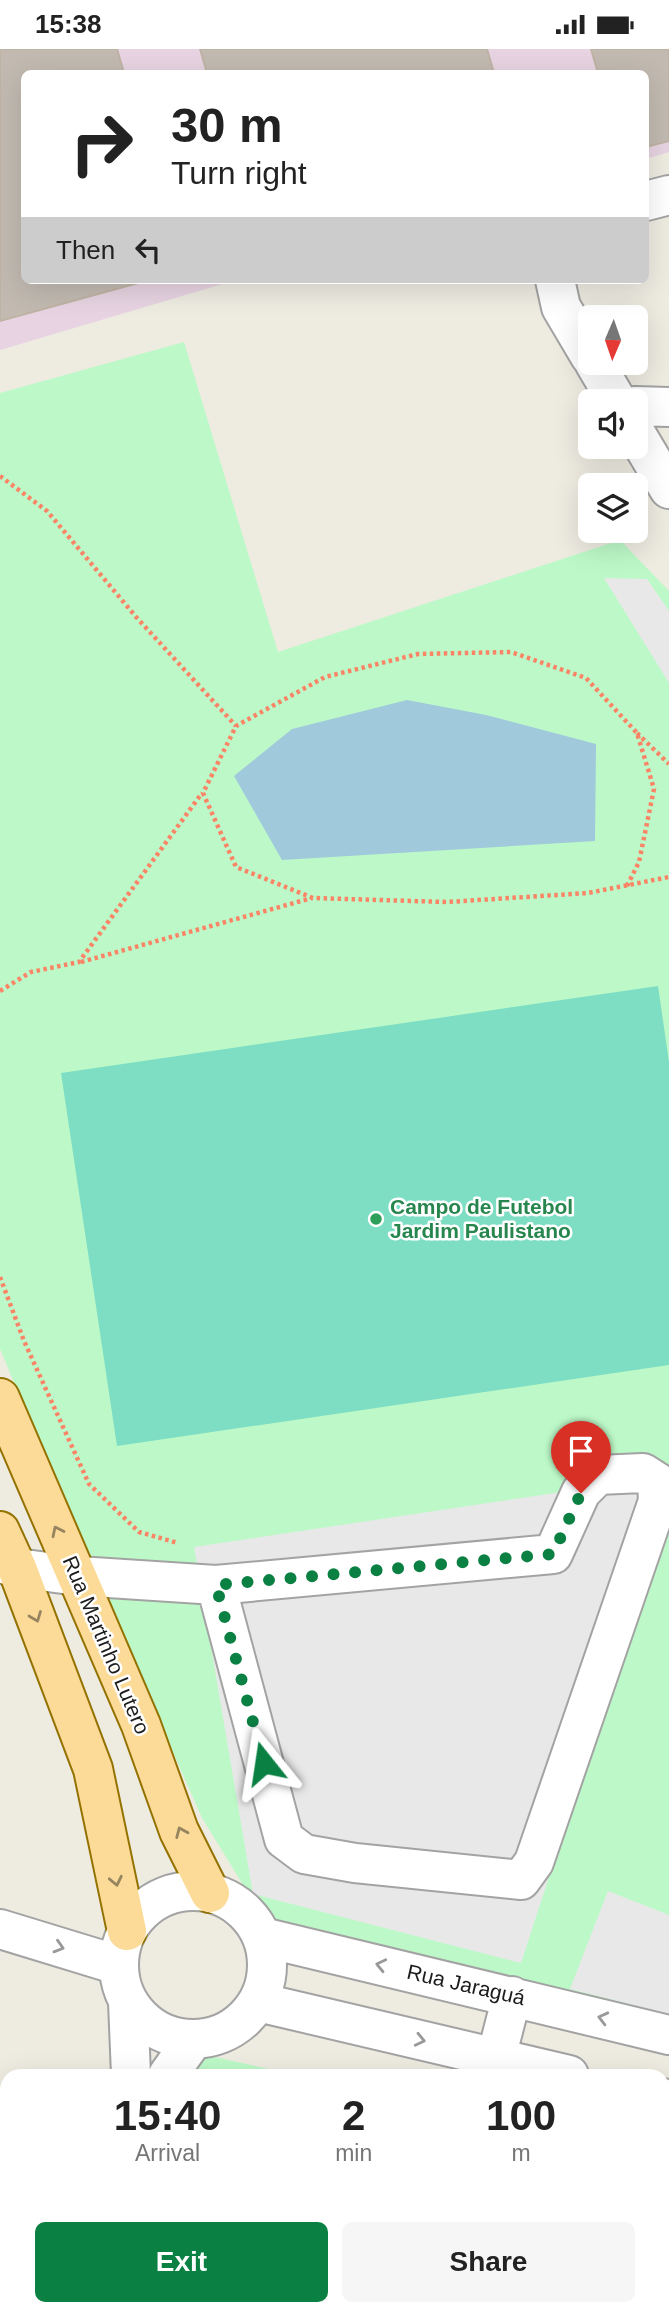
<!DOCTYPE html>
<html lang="en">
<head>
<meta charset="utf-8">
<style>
	:root { --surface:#fff; --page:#f6f6f6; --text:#222; --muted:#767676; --accent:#0b8043 }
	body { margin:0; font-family:Arial,sans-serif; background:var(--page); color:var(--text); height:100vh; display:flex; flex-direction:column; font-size:26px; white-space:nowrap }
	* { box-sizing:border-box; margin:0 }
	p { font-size:23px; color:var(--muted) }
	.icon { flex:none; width:38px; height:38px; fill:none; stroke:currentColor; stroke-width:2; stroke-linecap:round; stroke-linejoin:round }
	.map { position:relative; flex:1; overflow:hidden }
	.panel { position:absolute; left:0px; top:2020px; width:670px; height:247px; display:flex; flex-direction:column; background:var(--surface); border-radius:21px 21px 0 0; box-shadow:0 7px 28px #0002 }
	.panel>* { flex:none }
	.banner { position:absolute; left:21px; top:21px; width:628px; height:214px; border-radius:10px; box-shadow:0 7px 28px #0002; background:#fff; color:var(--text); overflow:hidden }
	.needle { width:46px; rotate:182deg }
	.controls { position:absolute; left:578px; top:256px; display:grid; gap:14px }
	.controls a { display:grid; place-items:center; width:70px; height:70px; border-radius:10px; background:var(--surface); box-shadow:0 7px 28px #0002; font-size:35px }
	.pin { position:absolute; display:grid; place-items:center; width:60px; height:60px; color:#fff; margin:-72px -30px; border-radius:50% 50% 50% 0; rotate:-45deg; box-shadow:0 0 7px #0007 }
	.pin .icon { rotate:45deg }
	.me { position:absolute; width:77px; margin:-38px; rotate:345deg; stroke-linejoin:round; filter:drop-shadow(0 0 5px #0008) }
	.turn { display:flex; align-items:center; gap:24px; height:147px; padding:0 35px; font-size:32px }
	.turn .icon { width:91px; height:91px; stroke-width:2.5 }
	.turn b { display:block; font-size:49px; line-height:60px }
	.then { display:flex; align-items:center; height:66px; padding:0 35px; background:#0003; gap:14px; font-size:26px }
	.eta { display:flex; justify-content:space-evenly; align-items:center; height:119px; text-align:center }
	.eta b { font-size:42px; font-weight:700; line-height:49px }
	.primary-button { display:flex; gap:14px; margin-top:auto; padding:14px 35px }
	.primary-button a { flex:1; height:80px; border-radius:10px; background:var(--accent); color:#fff; font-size:28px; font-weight:700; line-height:80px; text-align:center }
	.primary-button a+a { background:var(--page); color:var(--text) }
	.status { display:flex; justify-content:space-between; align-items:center; height:49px; padding:0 35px; background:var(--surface); direction:ltr }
	.status svg { height:19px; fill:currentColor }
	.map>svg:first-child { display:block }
	.industrial { fill:#e7d3e1 }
	.park { fill:#bdf9c8 }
	.pitch { fill:#7edec3 }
	.parking { fill:#e8e8e8 }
	.water { fill:#a1c9dc }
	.building { fill:#c2bab1; stroke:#bfb3a4; stroke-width:2 }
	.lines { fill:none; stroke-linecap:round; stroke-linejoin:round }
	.minor-casing { stroke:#a3a3a3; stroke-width:42 }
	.major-casing { stroke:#947200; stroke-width:42 }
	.path { stroke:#fa8466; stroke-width:4.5; stroke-dasharray:3.5 3.5; stroke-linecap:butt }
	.minor { stroke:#fff; stroke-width:38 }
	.major { stroke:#fcdb98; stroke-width:38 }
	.oneway { stroke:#978560 }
	.oneway2 { stroke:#999 }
	.route { stroke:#0b8043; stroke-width:12; stroke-dasharray:0 21.6 }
	.leisure-dot { fill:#2e9e5b; stroke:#fff; stroke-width:2.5 }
	.labels { text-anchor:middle; stroke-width:5; stroke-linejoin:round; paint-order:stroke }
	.leisure-label { font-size:21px; font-weight:bold; fill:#27864d; stroke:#fff; text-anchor:start }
	.street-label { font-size:21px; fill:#1c1c1c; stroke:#fff }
</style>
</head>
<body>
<div class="status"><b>15:38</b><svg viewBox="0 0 49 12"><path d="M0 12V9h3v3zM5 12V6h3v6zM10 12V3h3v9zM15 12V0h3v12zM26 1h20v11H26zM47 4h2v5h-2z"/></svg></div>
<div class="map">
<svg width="669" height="2266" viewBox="0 0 669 2266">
	<rect width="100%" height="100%" fill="#eeebe1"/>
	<!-- industrial -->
	<path class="industrial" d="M0,0h669v103l-23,7v-86h-622v207h212l-236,70z"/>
	<!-- park -->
	<path class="park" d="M184,293l94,310 342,-112 49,51v1433l-405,-105 -62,-101 -114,-259 -88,-210v-956z
		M191,2003l106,23h-110z
		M663,2108l6,2v156h-519l1,-7h512z"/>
	<!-- pitch -->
	<path class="pitch" d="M658,937l11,76v303l-552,81 -56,-373z"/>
	<!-- parking -->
	<path class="parking" d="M604,529l43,1 22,32v72z
		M669,1427v33l-148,454 -268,-69 -59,-347z
		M608,1842l61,24v99l-99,-25z"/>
	<!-- water -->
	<path class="water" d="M407,651l79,15 110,29 -1,97 -313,19 -48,-84 58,-47z"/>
	<!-- building -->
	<path class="building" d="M0,0h117l7,24h-100v207h125l-149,41z
		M200,0h287l7,24h-287z
		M591,0h78v92l-23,6v-74h-48z"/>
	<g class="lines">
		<!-- minor casing -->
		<g class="minor-casing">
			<path id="minor" d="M646,152l23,-6
				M555,231l6,27 29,49
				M594,313l23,39
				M635,357l34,1
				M635,383l34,57
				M0,1514l17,5 61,8 138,9 337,-31 28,-62 17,-17 45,-2 14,9 1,19 -124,361 -13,18 -166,-17 -51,-9 -20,-15 -68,-254
				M119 1916a74 74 0 1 1 148 0a74 74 0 1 1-148 0Z
				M0,1880l118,36
				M262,1888l407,98
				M128,1953l3,73
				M258,1953l311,73
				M496,2009l16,-62
				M168,2026l25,-35
				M663,2049l6,2
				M0,2243l7,3
				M51,2259l21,7
				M122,2266v-7"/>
		</g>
		<!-- major casing -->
		<g class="major-casing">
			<path id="major" d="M0,1349l141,327 38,106 31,62
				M0,1482l17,37 76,201 34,162"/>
		</g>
		<!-- path -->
		<path class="path" d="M0,427l47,35 90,107 99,108
			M637,684l32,31
			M627,837l12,-24 15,-73 -17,-56 -51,-55 -75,-26 -93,2 -93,23 -89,49 -33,67 33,74 77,31 134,4 141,-9 81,-16
			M81,913l231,-64
			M0,942l31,-19 48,-10 123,-169
			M0,1228l24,64 65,143 50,48 39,11
			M315,2026l20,-3 18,3
			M663,2224l6,-16
			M210,2266v-7
			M259,2266l1,-7
			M396,2266l1,-7
			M453,2266l1,-7
			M648,2266l2,-7"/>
		<!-- minor -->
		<use href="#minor" class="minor"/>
		<!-- major -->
		<use href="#major" class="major"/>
	</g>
	<!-- one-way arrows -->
	<defs><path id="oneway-chevron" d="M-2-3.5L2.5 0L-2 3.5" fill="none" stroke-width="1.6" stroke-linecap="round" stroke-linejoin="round" transform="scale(1.75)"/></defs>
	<g class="oneway">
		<use href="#oneway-chevron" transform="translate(57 1482) rotate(-116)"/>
		<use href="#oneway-chevron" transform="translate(36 1568) rotate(69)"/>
		<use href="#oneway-chevron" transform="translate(181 1783) rotate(-113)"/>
		<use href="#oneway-chevron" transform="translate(116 1832) rotate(78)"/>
	</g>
	<g class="oneway2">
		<use href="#oneway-chevron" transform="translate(59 1898) rotate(17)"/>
		<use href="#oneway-chevron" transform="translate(381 1916) rotate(-167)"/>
		<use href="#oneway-chevron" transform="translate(603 1969) rotate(-166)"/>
		<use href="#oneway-chevron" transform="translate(420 1991) rotate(13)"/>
	</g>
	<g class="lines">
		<!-- route -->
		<path class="route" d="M264,1714l-48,-178 337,-31 28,-61"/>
	</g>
	<!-- markers -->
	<circle class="leisure-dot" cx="376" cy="1170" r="7"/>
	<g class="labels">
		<!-- leisure labels -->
		<g class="leisure-label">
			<text x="390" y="1165">Campo de Futebol<tspan x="390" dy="24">Jardim Paulistano</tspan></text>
		</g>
		<!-- street labels -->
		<g class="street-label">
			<text transform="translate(106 1596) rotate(67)" y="7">Rua Martinho Lutero</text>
			<text transform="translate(466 1936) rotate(13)" y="7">Rua Jaraguá</text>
		</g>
	</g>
</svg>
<div class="controls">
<a><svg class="needle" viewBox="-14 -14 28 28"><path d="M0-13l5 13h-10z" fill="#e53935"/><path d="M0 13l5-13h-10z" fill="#767676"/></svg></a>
<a><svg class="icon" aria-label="sound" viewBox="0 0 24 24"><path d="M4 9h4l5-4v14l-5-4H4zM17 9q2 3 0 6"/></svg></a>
<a><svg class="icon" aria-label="layers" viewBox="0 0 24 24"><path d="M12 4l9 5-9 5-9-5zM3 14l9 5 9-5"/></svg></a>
</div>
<div class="pin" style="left:581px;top:1444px;background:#d93025"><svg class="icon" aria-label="arrive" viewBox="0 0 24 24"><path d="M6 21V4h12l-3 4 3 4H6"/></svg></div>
<svg class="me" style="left:264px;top:1714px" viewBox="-20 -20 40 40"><path d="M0-17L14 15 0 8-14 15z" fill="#0b8043" stroke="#fff" stroke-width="4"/></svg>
<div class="banner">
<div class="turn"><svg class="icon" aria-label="right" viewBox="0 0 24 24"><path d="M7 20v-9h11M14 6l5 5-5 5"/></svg><div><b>30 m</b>Turn right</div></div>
<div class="then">Then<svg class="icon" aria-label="left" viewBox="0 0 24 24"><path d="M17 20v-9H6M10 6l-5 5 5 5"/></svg></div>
</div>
<section class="panel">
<div class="eta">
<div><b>15:40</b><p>Arrival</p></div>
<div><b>2</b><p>min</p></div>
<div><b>100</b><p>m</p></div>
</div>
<div class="primary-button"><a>Exit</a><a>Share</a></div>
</section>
</div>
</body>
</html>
